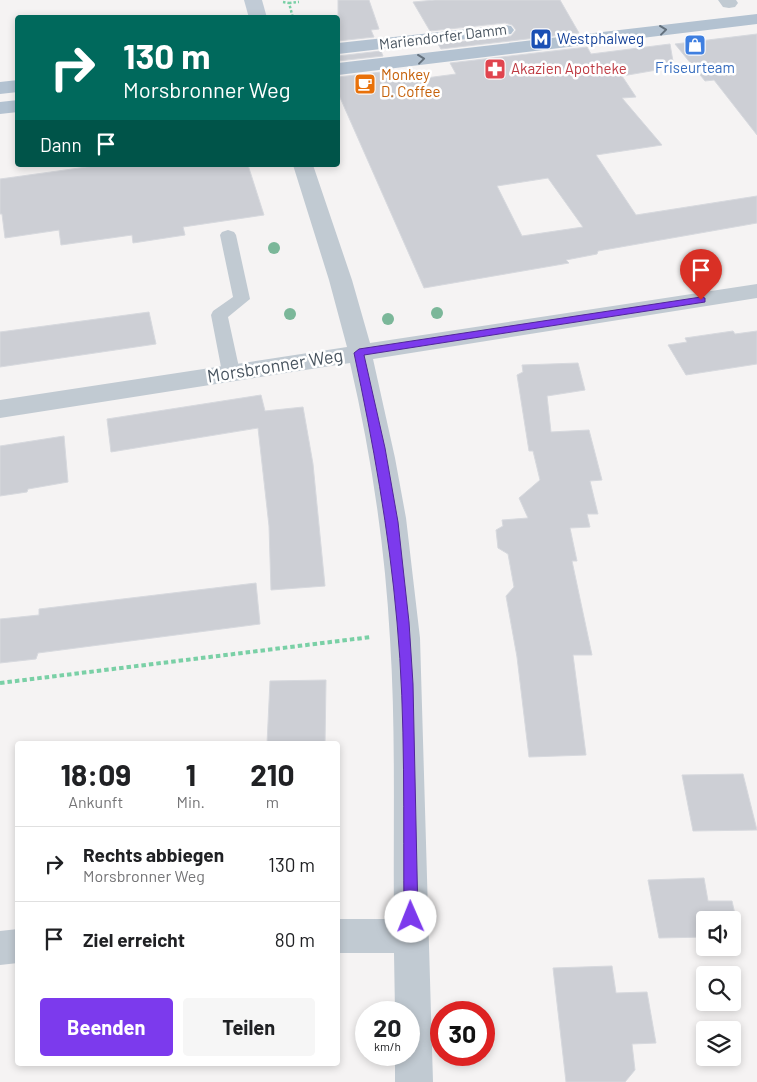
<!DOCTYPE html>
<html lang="de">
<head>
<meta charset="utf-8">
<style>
	:root { --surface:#fff; --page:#f6f6f6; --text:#202124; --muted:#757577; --line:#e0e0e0; --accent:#7c3aed }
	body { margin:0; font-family:Barlow,sans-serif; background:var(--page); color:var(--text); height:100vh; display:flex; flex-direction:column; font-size:19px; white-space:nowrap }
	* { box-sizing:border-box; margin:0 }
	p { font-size:16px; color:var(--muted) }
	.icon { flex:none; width:28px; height:28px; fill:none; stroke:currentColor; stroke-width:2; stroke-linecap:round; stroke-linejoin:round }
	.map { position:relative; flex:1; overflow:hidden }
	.side { position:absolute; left:15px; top:741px; width:325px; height:325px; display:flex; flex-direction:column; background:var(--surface); border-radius:5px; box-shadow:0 2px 8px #0003 }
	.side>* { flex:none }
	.top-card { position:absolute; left:15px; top:15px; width:325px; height:152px; border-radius:5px; box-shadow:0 2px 8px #0003; background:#00695c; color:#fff; overflow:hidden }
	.fabs { position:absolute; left:696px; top:911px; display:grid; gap:10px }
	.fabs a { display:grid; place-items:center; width:45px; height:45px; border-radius:5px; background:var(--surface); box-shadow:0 2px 8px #0003; font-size:25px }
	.speed { position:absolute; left:355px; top:1001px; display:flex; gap:10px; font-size:25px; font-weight:700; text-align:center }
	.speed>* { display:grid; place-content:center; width:65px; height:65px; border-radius:50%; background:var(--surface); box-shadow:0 2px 8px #0003; line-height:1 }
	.speed small { font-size:12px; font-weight:400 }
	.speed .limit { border:8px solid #d22; background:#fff; color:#111 }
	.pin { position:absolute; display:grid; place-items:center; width:42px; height:42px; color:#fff; margin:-51px -21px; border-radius:50% 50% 50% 0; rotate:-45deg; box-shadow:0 0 5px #0007 }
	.pin .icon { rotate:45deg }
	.me { position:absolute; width:55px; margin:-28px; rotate:359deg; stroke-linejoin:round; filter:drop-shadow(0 0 4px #0008) }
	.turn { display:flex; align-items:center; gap:18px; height:105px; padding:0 25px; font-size:22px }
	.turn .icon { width:65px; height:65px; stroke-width:2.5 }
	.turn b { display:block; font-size:35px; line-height:42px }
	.then { display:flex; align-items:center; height:48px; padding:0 25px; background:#0003; gap:10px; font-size:19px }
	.eta { display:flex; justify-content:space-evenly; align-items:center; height:85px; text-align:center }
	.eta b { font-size:30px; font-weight:700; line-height:35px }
	.primary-button { display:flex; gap:10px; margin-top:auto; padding:10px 25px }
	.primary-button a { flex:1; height:58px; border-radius:5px; background:var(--accent); color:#fff; font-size:20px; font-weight:700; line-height:58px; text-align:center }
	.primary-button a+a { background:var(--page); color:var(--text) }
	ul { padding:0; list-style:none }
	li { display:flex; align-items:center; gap:15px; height:75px; padding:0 25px; border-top:1px solid var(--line) }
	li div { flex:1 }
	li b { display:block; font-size:19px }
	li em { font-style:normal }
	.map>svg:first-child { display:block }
	.building { fill:#cdcfd5; stroke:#d7d9de; fill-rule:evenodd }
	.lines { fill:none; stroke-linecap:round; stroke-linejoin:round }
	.path-far1 { stroke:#7ad0a6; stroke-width:2.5; stroke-dasharray:2.5 2; stroke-linecap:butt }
	.path { stroke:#7ad0a6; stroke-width:4; stroke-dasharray:4.5 3; stroke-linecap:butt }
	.lane { fill:#c1cad2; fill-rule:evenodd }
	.street { fill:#c1cad2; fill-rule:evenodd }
	.secondary { fill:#c1cbd6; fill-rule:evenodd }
	.primary { fill:#b3c2d1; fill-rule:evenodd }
	.tree { fill:#7bb799 }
	.oneway { stroke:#64717d }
	.route { fill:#7c3aed; stroke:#51269a }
	.labels { text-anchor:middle; stroke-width:5; stroke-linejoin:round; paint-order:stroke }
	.far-street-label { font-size:15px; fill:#4a5661; stroke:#fff }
	.far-transit-label { font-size:15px; fill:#164399; stroke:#fff; text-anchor:start }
	.far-shop-label { font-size:15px; fill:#366cbe; stroke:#fff }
	.far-health-label { font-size:15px; fill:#be3a42; stroke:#fff; text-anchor:start }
	.far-food-label { font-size:15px; fill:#c56008; stroke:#fff; text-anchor:start }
	.street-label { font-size:18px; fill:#4a5661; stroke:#fff }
</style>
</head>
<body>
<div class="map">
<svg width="757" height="1082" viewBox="0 0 757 1082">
	<rect width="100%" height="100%" fill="#f5f3f3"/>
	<!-- building -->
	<path class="building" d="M338,0h31l10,29 -8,1 3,7 -36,4z
		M435,0h125l19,33 -138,16 -3,-5 73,-8 5,-6 -4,-5 -7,-2 -75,8 -17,-29z
		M757,34v101l-43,-55 -9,1 -30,-37z
		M670,44l4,23 -52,9 14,21 -14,1 40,47 -66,10 40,60 121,-19v27l-159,28 -1,3 -31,6 3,3 -145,25 -86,-195v-16l52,-6 6,11 60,-8 -6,-11 137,-16 4,7zM548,178l35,49 -61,9 -25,-50z
		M381,51l2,5 -45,5v-5z
		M101,165h147l16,50 -81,12 2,8 -52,8 -1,-8 -71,10 -2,-15 -54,8 -3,-24h-2v-35z
		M149,312l7,32 -156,23v-35z
		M733,331l2,3 22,-3v33l-71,11 -18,-30 19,-3 -2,-4z
		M578,363l7,27 -38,6 4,36 38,-2 13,50 -12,1 8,33h-11l3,13 -20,1 7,33h-5l20,94h-19l13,100 -57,2 -12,-100 -11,-61 8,-9 -6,-33 -10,-6 -2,-18 7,-4 -1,-6 26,-2 -9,-20 21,-18 -7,-29h-4l-12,-76 6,-3 -1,-7z
		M261,395l4,16 38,-4 10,57 12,122 -54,4 -2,-64 -11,-98 -147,24 -4,-33z
		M64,436l4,46 -40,7 -1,3 -27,4v-50z
		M256,583l4,41 -222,29 -2,6 -36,4v-44l39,-4v-6z
		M326,680l-1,64h-58l3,-63z
		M743,774l14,56 -64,1 -11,-56z
		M704,878l4,23h24l8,35h-8v-16h-27v17l-46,1 -11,-58z
		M612,966l4,27 31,-1 9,51 -24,1 3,26 -10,12h-59l-13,-114z"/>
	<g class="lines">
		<!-- path-far1 -->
		<path class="path-far1" d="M283,2l6,1 4,15
			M289,3l10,-1"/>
		<!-- path -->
		<path class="path" d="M0,683l371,-46"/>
		<!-- lane -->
		<path class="lane" d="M228,230l6,2 2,3 14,64 -22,18 12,55 -3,4 -6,2 -6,-2 -3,-4 -11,-57 2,-4 20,-14 -13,-62 2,-3z"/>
		<!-- street -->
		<path class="street" d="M718,0h18l2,3 -3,4 -6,1 -6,-1z
			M293,165h20l39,115 18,63 387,-59v14l-384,61 22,99 11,60 14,120 13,444h-38v-27h14v-43h-14l-1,-59h-56v-34h56c-1,-93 2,-187 -4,-280 -5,-93 -19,-185 -40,-276l-350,55v-18l347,-53 -18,-67z
			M18,929v34l-18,2v-34z"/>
		<!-- secondary -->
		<path class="secondary" d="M244,0h18l5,18h-18z"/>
		<!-- primary -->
		<path class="primary" d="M757,14v10l-419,51v-12z
			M505,25l6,1 3,4 -3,4 -173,20v-11z
			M18,80v12l-18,2v-12z
			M18,100v12l-18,2v-12z"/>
	</g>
	<!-- trees -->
	<g class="tree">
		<circle cx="274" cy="248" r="6"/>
		<circle cx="437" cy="313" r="6"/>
		<circle cx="290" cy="314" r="6"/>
		<circle cx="388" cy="319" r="6"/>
	</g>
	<!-- one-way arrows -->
	<defs><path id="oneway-chevron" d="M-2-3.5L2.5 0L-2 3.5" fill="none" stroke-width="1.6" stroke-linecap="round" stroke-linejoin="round" transform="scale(1.25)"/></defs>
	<g class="oneway">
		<use href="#oneway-chevron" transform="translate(663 30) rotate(-7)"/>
		<use href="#oneway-chevron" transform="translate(421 59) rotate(-7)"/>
	</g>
	<!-- route -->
	<path class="route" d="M701,297l4,1v4l-341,53 21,93 13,74 11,100 4,62 5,233 -2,5 -5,2 -5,-2 -2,-5c-1,-98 2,-198 -7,-295 -8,-91 -24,-180 -43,-269l5,-4z"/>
	<!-- icons -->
	<defs>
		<g id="metro-square" transform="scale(1.125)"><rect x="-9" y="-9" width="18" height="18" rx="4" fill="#1a4fb4" stroke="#fff"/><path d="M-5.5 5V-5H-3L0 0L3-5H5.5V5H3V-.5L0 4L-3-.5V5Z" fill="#fff"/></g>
		<g id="shop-square" transform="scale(1.125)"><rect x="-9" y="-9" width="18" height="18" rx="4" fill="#3f7fe0" stroke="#fff"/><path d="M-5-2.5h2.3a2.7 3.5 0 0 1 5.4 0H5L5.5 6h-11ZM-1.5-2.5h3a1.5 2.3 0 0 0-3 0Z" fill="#fff"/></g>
		<g id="pharmacy-square" transform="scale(1.125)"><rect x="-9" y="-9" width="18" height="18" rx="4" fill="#e0444e" stroke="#fff"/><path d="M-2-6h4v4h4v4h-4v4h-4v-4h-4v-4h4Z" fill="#fff"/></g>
		<g id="cafe-square" transform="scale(1.125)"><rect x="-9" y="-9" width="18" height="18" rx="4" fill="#e8710a" stroke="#fff"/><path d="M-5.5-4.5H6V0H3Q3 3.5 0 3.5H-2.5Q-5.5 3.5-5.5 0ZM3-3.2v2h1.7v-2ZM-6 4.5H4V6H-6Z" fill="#fff"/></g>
	</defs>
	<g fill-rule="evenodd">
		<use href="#metro-square" x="541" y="39"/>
		<use href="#shop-square" x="695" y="45"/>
		<use href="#pharmacy-square" x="495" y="69"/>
		<use href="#cafe-square" x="365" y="84"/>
	</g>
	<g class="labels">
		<!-- far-street labels -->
		<g class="far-street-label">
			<text transform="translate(443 37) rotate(-7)" y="5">Mariendorfer Damm</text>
		</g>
		<!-- far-transit labels -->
		<g class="far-transit-label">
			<text x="557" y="44">Westphalweg</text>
		</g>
		<!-- far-shop labels -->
		<g class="far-shop-label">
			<text x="695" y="73">Friseurteam</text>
		</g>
		<!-- far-health labels -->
		<g class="far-health-label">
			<text x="511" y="74">Akazien Apotheke</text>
		</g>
		<!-- far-food labels -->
		<g class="far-food-label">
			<text x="381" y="80">Monkey<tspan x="381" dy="17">D. Coffee</tspan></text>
		</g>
		<!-- street labels -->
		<g class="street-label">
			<text transform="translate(275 366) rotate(-9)" y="6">Morsbronner Weg</text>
		</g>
	</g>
</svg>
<div class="fabs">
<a><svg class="icon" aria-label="sound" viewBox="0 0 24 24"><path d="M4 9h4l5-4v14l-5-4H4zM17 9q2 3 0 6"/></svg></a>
<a><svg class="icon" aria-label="search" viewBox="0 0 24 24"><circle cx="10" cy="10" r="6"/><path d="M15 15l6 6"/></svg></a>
<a><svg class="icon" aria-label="layers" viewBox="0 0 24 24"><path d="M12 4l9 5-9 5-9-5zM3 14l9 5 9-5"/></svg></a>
</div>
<div class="speed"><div>20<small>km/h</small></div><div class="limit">30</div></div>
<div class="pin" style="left:701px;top:300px;background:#d93025"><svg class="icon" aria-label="arrive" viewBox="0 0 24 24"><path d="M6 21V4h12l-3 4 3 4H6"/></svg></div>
<svg class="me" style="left:411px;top:917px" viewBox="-20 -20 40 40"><circle r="19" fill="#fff"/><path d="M0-13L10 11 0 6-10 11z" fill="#7c3aed"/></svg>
<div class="top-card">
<div class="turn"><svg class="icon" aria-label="right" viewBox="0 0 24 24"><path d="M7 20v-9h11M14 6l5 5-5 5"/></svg><div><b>130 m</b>Morsbronner Weg</div></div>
<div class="then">Dann<svg class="icon" aria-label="arrive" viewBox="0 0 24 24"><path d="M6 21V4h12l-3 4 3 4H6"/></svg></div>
</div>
<section class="side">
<div class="eta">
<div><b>18:09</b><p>Ankunft</p></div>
<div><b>1</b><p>Min.</p></div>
<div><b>210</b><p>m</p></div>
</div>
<ul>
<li><svg class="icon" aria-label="right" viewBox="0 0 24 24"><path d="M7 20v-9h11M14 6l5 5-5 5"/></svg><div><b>Rechts abbiegen</b><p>Morsbronner Weg</p></div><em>130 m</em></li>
<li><svg class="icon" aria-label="arrive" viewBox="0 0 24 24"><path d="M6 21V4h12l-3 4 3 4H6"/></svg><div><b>Ziel erreicht</b></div><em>80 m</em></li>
</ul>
<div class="primary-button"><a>Beenden</a><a>Teilen</a></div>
</section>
</div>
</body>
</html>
